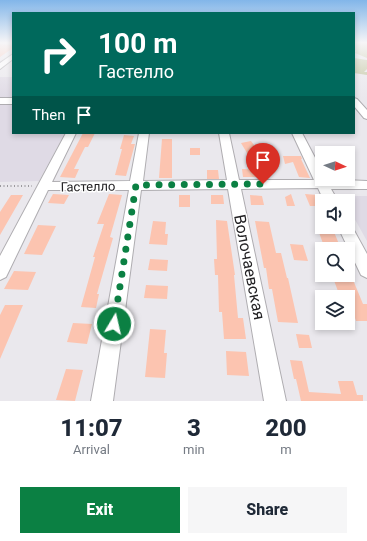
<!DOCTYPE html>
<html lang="en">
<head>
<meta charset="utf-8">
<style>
	:root { --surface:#fff; --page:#f6f6f7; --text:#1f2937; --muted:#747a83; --accent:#0b8043 }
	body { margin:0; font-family:Roboto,sans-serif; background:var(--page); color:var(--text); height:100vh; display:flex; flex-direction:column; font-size:15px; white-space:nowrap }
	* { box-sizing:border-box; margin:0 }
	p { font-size:13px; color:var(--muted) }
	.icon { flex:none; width:22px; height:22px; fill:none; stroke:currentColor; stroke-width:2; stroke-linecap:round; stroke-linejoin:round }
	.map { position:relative; height:401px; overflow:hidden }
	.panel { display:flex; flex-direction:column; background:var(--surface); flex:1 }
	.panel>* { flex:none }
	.hud { position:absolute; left:12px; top:12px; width:343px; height:122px; border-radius:0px; box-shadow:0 2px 6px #0003; background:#00695c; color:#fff; overflow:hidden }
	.needle { width:26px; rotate:94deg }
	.tools { position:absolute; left:315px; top:146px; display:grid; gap:8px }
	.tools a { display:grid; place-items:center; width:40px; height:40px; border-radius:0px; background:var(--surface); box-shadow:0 2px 6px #0003; font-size:20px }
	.pin { position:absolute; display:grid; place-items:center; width:34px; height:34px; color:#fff; margin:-41px -17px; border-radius:50% 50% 50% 0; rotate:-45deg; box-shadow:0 0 4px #0007 }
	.pin .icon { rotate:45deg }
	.me { position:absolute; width:44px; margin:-22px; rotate:9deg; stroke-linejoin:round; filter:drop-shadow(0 0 3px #0008) }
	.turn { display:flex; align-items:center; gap:14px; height:84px; padding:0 20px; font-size:18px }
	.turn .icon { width:52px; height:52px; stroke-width:2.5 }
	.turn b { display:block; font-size:28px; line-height:34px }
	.then { display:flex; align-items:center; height:38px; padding:0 20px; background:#0003; gap:8px; font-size:15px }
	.eta { display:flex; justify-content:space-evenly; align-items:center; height:68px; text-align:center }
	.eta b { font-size:24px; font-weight:800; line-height:28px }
	.cta { display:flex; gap:8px; margin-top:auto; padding:8px 20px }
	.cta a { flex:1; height:46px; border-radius:0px; background:var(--accent); color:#fff; font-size:16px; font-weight:800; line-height:46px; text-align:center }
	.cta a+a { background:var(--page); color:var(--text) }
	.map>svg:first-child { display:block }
	.built { fill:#dfdae5 }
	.green { fill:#c0c49b }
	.building { fill:#fcc4b0 }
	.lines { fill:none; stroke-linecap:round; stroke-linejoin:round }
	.minor-casing { stroke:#afadb1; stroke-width:2 }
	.path { stroke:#828084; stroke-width:1.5; stroke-dasharray:1 2.5; stroke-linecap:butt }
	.minor { fill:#fff; fill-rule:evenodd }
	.route { stroke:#0b8043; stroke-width:7; stroke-dasharray:0 12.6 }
	.labels { text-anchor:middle; stroke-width:3; stroke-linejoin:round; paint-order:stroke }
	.street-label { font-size:13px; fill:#232224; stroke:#fff }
	.near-street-label { font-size:16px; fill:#232224; stroke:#fff }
</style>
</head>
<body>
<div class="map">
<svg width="367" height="401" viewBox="0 0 367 401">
	<rect width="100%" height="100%" fill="#eae8ed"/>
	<!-- built -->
	<path class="built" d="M0,77h13v56h52l-26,48 -39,1z
		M342,196h25v45l-19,-34v-6h-3z"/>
	<!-- green -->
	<path class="green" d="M354,43h13v15l-12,-5 1,-2 -2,-2z
		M354,58l13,2v9l-3,3h3v3l-13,-2z"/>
	<!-- building -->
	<path class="building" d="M0,44l13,1v3l-13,9z
		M83,133h12l-7,14h-3l-11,22h5l-4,9 -15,-1z
		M124,135l10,1 -3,8h4l-9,32 -11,-1 7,-26h-2z
		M162,139h10v39h-13z
		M251,141l11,15 -12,2 -9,-15z
		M190,148h10v7h-10z
		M283,156h18l1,3h-1l9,19 -11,-1 -6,-15 -8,2z
		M242,169l19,1 2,7h-20z
		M207,170h11l1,9h-12z
		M53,194l16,1 -5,9 -16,-1z
		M109,194l13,1 -12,42 3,1 -16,56h2l-3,14 -15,-1 14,-50h-2l11,-33h-7z
		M291,194l4,12h-8l-2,-9z
		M305,194l12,1 5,11h-12z
		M11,195h12l-23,40v-23z
		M179,195h11v12h-11z
		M211,195h12l1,9h-13z
		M250,195l12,1 2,9h-13z
		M216,220l11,1 8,54h-1l4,43h5l3,21h-22l-2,-27h-3l-1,-37h-3l-1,-16h3z
		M153,221l13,1 -1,12h3l-1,11 -18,-1z
		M255,221l14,1 7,31h5l6,25h1l10,45 -20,-1 -6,-33h-3l-3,-21h-2z
		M38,225l18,1 -14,29 -18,-1z
		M317,227h15l9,22h-16z
		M290,244l13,1 5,16 -14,-1z
		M150,259l18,1 -1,11 -19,-1z
		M14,271l22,1 -8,18 -24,-1z
		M332,275h19l12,29h4v17h-11l-8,-24 -2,-3h-7z
		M146,285l22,1 -1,13 -23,-1z
		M5,305h18l-23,54v-44z
		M73,323l19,1 -5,20 -20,-2z
		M150,329l16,1 -2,23h3l-2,25 -20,-1z
		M296,334l13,1 3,13h-13z
		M226,351l20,1 3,24 -22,-1z
		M290,360l12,1 7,31 32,2 -3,-13h15l4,14h6v6h-62l-5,-22h-2z
		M66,369l17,1 -8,31 -19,-1z"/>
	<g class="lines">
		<!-- minor casing -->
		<g class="minor-casing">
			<path id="minor" d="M13,54v5l-13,10v-6z
				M0,98h13v6h-13z
				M354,98l3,1 10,11v9l-3,-1 -10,-12z
				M66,133h10l-24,49 78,-1 9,-48h10l-6,48 84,-1 -8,-47h10l10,47h75l-22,-47h10l20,38v8l45,2v8h-36l7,12h-14l-6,-13 -77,1 45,212h-22l-36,-212 -87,1 -28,211h-22l38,-211h-81l-42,87 -6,3v-24z
				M348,222l2,1 17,31v24l-6,-3 -23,-48h10z"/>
		</g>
		<!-- path -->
		<path class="path" d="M0,186h32"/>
		<!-- minor -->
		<use href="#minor" class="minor"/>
	</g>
	<!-- sky -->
	<linearGradient id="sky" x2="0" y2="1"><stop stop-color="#82b6e9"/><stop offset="0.43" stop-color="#f6f5f7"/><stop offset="1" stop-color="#f6f5f7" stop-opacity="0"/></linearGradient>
	<rect width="367" height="99" fill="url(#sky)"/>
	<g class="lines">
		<!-- route -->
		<path class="route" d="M114,324l22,-139 127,-1"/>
	</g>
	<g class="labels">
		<!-- street labels -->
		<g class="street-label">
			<text transform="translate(88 186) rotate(-1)" y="5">Гастелло</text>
		</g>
		<!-- near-street labels -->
		<g class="near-street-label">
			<text transform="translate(250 267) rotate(79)" y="6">Волочаевская</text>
		</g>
	</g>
</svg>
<div class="tools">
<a><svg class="needle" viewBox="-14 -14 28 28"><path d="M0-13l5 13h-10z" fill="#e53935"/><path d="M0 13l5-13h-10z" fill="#747a83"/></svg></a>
<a><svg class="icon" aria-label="sound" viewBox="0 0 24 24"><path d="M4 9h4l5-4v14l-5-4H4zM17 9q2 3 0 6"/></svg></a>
<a><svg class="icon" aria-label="search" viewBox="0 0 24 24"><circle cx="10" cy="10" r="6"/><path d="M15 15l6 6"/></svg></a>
<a><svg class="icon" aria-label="layers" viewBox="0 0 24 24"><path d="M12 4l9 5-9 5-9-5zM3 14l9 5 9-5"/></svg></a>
</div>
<div class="pin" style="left:263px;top:184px;background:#d93025"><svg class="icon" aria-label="arrive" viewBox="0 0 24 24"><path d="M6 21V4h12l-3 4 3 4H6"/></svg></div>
<svg class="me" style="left:114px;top:324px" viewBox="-20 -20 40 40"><circle r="17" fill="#0b8043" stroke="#fff" stroke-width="3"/><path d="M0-11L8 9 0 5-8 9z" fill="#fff"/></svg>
<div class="hud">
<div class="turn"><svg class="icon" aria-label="right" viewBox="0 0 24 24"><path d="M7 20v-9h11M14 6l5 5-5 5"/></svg><div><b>100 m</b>Гастелло</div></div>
<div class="then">Then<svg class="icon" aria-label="arrive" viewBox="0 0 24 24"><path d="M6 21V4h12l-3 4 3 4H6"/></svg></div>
</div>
</div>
<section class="panel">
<div class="eta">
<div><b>11:07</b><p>Arrival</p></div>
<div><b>3</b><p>min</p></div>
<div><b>200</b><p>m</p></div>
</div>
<div class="cta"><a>Exit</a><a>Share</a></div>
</section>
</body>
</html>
